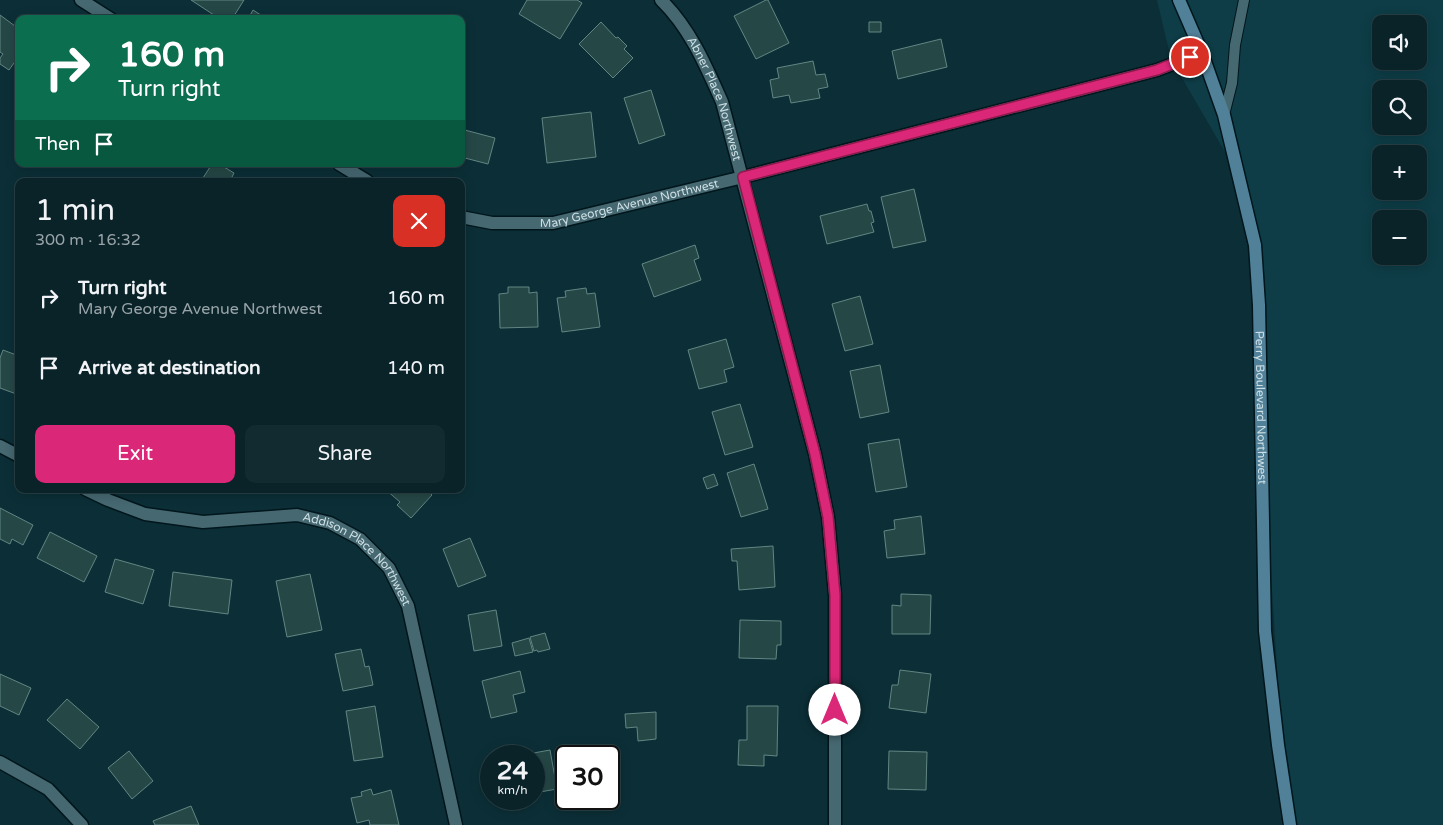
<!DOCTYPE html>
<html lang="en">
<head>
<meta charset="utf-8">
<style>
	:root { --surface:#092329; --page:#122b31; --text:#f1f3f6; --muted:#99a4a8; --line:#294046; --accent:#db2777 }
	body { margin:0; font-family:"Varela Round",sans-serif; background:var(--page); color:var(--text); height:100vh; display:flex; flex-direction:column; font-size:19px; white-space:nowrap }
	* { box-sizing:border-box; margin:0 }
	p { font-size:16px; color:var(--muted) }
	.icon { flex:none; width:28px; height:28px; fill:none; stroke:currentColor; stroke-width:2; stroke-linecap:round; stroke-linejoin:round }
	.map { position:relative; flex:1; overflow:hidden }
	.details { position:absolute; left:15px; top:178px; width:450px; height:315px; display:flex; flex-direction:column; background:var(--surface); border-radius:10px; box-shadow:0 2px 12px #0003,0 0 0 1px var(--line) }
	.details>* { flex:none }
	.guide { position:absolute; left:15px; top:15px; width:450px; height:152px; border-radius:10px; box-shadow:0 2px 12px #0003,0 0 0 1px var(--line); background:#0b6e4f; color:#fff; overflow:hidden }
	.tools { position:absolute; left:1372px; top:15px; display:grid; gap:10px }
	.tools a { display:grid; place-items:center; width:55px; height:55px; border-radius:10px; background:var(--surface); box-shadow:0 2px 12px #0003,0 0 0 1px var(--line); font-size:25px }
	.speed { position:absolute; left:480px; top:745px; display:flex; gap:10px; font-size:25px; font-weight:700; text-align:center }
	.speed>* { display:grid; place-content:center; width:65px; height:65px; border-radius:50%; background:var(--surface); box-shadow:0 2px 12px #0003,0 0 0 1px var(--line); line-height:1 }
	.speed small { font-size:12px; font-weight:400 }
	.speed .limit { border:2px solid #111; border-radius:8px; background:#fff; color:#111 }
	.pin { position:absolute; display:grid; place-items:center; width:42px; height:42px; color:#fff; margin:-21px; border:2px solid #fff; border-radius:50%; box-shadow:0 1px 5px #0007 }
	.me { position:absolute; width:55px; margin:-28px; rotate:0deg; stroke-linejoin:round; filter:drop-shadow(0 0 4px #0008) }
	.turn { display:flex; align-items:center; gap:18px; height:105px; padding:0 20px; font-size:22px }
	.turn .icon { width:65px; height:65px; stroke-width:2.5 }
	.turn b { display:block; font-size:35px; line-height:42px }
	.then { display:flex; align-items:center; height:48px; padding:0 20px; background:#0003; gap:10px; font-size:19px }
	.round { display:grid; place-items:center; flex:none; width:52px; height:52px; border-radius:10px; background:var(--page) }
	.headline { display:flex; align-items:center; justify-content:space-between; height:85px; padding:0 20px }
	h1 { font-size:30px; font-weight:600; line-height:38px }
	.primary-button { display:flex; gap:10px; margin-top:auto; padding:10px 20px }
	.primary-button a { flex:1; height:58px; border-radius:10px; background:var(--accent); color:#fff; font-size:20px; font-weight:600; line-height:58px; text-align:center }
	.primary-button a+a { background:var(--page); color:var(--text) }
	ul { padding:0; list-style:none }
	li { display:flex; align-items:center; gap:15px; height:70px; padding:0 20px }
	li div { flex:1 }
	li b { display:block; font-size:19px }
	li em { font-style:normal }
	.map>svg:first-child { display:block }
	.built { fill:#0e3d47; fill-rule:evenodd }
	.building { fill:#254846; stroke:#628683 }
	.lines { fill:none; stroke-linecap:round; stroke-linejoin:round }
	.lane-casing { stroke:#00161c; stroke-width:12 }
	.street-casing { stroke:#00161c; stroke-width:15 }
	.secondary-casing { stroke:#00161c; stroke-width:15 }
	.lane { stroke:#466871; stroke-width:10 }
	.street { stroke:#466871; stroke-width:12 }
	.secondary { stroke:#518199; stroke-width:12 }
	.route-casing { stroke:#8e194d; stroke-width:12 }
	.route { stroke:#db2777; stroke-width:9 }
	.labels { text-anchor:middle; stroke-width:4.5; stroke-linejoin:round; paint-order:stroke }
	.street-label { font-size:12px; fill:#cddfe4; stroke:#0c2f37 }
</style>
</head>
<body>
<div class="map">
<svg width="1443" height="825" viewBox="0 0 1443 825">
	<rect width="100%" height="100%" fill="#0c2f37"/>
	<!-- built -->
	<path class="built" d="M1157,0h286v825h-150l-9,-50 -38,-587 -75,-129zM1381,24h38v37h-38zM1381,89h38v37h-38zM1381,154h38v37h-38zM1381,219h38v37h-38z"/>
	<!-- building -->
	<path class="building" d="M191,0h53l-12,19h-12z
		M527,0h50l5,3 -22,36 -41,-25z
		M766,0h2l21,43 -33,16 -22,-43z
		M253,10l14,9h-19z
		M0,15l19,14v27l-10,14 -9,-6v-6l3,-4 -3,-2z
		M601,22l15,16 2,-1 9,9 -3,3 9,9 -20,20 -34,-34z
		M869,22h12v10h-12z
		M941,39l6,28 -49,12 -6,-28z
		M813,61l3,14 9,-1 3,13 -10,2 2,9 -29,5 -2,-8 -16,3 -3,-18 9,-2 -2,-10z
		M651,90l14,45 -26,9 -15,-46z
		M591,112l5,45 -49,6 -5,-45z
		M461,129l34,9 -7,26 -27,-7z
		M212,164h7l15,9 -3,6 3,2h-33z
		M914,189l12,52 -33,7 -12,-51z
		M867,204l2,7h2l3,11 -3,1 3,9 -47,12 -7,-28z
		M695,245l4,13 -5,2 7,20 -47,17 -12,-33z
		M508,287h21v6l8,-1 1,35 -38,1 -1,-34 9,-1z
		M586,288l1,6 8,-1 5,34 -38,5 -5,-34 9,-1 -1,-6z
		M860,296l13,48 -28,7 -13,-47z
		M726,339l8,28 -10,3 3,12 -28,7 -11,-39z
		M3,350l16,6v39l-19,-7v-30z
		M880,365l9,47 -29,6 -10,-47z
		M740,404l13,43 -28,8 -13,-43z
		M899,439l8,48 -31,5 -8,-48z
		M754,464l14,45 -27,8 -14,-44z
		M714,474l4,11 -11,4 -4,-11z
		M387,489h39l6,6 -21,23 -14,-13 3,-3 -14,-12z
		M0,508l33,17 -10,20 -11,-6 -2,5 -10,-5z
		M921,516l4,38 -38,4 -3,-27 11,-2 -1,-9z
		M50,532l47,24 -13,26 -47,-24z
		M470,538l16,38 -28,11 -15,-38z
		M773,546l2,41 -36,3 -2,-29h-5l-1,-12z
		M115,559l39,11 -11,34 -38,-12z
		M173,572l59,8 -4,34 -59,-8z
		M310,574l12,56 -35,7 -11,-56z
		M901,594l30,1 -1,39h-38v-29l9,1z
		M496,610l6,36 -28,5 -6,-36z
		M740,620l41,1v24h-4l-1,14 -37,-1z
		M545,633l5,16 -12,3 -1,-2 -3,1 -4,-14z
		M529,638l4,14 -18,4 -3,-13z
		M361,649l4,18 4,-1 4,19 -30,6 -8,-37z
		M900,670l31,4 -5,39 -37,-5 3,-23h6z
		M520,671l5,21 -12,3 4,17 -26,6 -9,-37z
		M0,674l31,14 -12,27 -19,-9z
		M67,699l32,28 -19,22 -33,-29z
		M375,706l8,51 -29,4 -8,-50z
		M747,706h31l-1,50 -13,-1v11l-26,-1 1,-25h8z
		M656,712v27l-18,2 -1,-14 -11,1 -1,-14z
		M550,750l7,39 -23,4v-37h-17z
		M129,751l24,30 -21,18 -24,-31z
		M610,751l1,22h-2v-17h-22l-1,-4z
		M889,751l38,1 -1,38 -38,-1z
		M371,789l2,6 18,-5 8,35h-29l-1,-5 -12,3 -6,-25 11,-2 -1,-4z
		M191,806l8,19h-44l-2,-4z"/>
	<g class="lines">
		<!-- lane casing -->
		<g class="lane-casing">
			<path id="lane" d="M1224,115l8,-32 3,-38 9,-45"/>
		</g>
		<!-- street casing -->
		<g class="street-casing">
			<g id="street">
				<path d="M81,0l30,19"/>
				<path id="s1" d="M661,0c29,28 45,66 61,102l93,352 13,63 7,78v230"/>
				<path d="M339,164l28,17"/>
				<path id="s2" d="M461,217l31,6h61l190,-46 414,-107 45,-17"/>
				<path d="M0,446l19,10"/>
				<path id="s3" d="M85,489l23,11 37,14 58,8 94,-7 33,8 30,16 29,29 19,38 48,219"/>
				<path d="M0,762l48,27 34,36"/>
			</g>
		</g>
		<!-- secondary casing -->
		<g class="secondary-casing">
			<g id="secondary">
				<path id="s4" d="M1179,0l23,53 22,62 31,130 4,60 6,326 13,114 12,80"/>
			</g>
		</g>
		<!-- lane -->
		<use href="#lane" class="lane"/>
		<!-- street -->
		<use href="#street" class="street"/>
		<!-- secondary -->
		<use href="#secondary" class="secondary"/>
	</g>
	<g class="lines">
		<!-- route casing -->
		<g class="route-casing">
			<path id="route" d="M835,710v-115l-7,-78 -13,-63 -72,-277 414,-107 33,-13"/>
		</g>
		<!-- route -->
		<use href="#route" class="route"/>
	</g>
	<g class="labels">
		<!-- street labels -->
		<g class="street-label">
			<text dy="4" stroke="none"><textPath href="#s1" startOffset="114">Abner Place Northwest</textPath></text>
			<text dy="4" stroke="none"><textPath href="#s2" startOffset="171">Mary George Avenue Northwest</textPath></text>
			<text dy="4" stroke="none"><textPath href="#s4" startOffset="420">Perry Boulevard Northwest</textPath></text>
			<text dy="4" stroke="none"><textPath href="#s3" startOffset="296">Addison Place Northwest</textPath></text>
		</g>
	</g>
</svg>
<div class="tools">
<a><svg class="icon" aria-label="sound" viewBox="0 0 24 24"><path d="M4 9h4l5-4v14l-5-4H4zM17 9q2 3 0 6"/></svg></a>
<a><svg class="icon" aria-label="search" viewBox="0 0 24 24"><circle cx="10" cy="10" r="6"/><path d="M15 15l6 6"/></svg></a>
<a>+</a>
<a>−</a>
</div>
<div class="speed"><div>24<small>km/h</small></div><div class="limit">30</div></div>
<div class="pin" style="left:1190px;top:57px;background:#d93025"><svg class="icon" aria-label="arrive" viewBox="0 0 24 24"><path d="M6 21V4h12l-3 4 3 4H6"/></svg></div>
<svg class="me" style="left:835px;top:710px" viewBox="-20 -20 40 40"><circle r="19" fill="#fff"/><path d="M0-13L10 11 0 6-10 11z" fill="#db2777"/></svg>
<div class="guide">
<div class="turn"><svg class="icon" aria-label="right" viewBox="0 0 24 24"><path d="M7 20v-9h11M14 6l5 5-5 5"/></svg><div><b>160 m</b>Turn right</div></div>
<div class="then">Then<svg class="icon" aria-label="arrive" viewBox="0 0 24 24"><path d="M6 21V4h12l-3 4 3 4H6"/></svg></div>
</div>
<section class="details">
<div class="headline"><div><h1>1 min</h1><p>300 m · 16:32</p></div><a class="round" style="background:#d93025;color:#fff"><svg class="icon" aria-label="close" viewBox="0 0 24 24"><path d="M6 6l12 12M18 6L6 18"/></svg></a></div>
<ul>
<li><svg class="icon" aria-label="right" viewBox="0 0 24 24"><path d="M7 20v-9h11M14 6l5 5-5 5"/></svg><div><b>Turn right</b><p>Mary George Avenue Northwest</p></div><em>160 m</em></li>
<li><svg class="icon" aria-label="arrive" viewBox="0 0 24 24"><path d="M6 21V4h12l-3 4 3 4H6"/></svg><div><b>Arrive at destination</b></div><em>140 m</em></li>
</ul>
<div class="primary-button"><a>Exit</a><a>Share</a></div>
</section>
</div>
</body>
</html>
